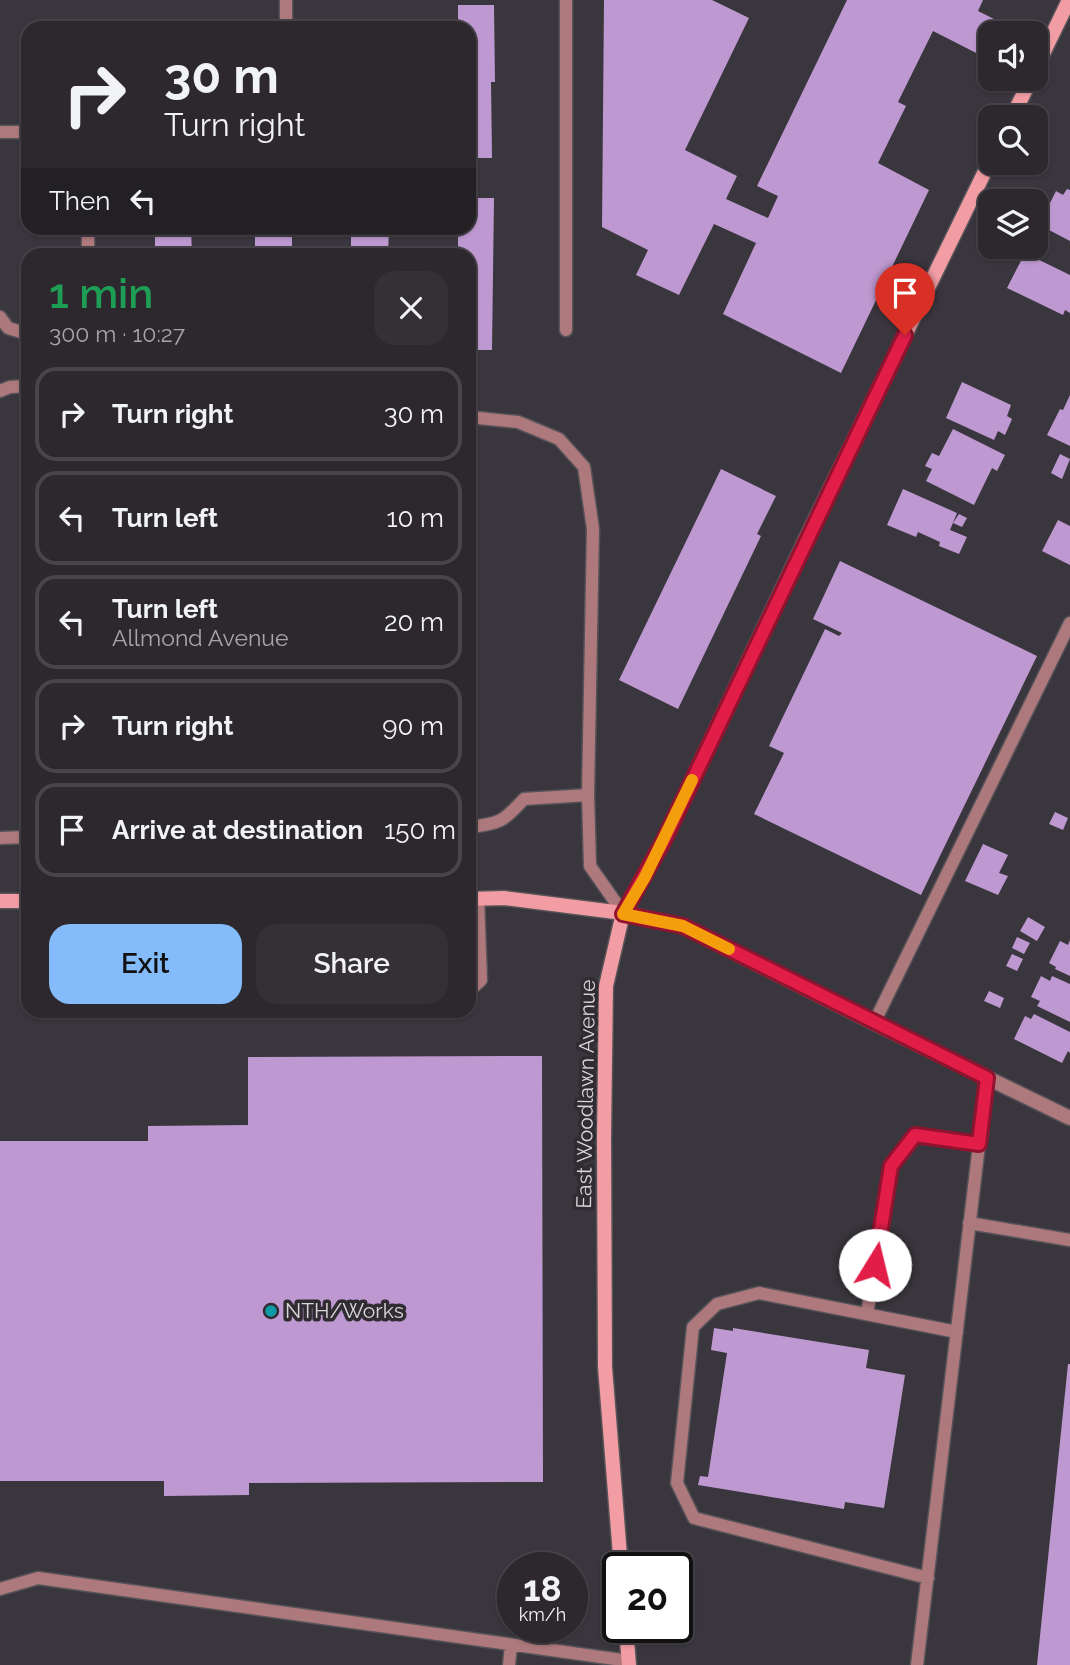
<!DOCTYPE html>
<html lang="en">
<head>
<meta charset="utf-8">
<style>
	:root { --surface:#2c282e; --page:#343036; --text:#f1f3f6; --muted:#a6a6aa; --line:#48444a; --accent:#84bcfb }
	body { margin:0; font-family:Raleway,sans-serif; background:var(--page); color:var(--text); height:100vh; display:flex; flex-direction:column; font-size:26px; white-space:nowrap }
	* { box-sizing:border-box; margin:0 }
	p { font-size:23px; color:var(--muted) }
	.icon { flex:none; width:38px; height:38px; fill:none; stroke:currentColor; stroke-width:2; stroke-linecap:round; stroke-linejoin:round }
	.map { position:relative; flex:1; overflow:hidden }
	.side { position:absolute; left:21px; top:248px; width:455px; height:770px; display:flex; flex-direction:column; background:var(--surface); border-radius:21px; box-shadow:0 2px 5px #0004,0 0 0 2px var(--line) }
	.side>* { flex:none }
	.banner { position:absolute; left:21px; top:21px; width:455px; height:214px; border-radius:21px; box-shadow:0 2px 5px #0004,0 0 0 2px var(--line); background:#2c282e; color:var(--text); overflow:hidden }
	.buttons { position:absolute; left:978px; top:21px; display:grid; gap:14px }
	.buttons a { display:grid; place-items:center; width:70px; height:70px; border-radius:14px; background:var(--surface); box-shadow:0 2px 5px #0004,0 0 0 2px var(--line); font-size:35px }
	.speed { position:absolute; left:497px; top:1552px; display:flex; gap:14px; font-size:35px; font-weight:700; text-align:center }
	.speed>* { display:grid; place-content:center; width:91px; height:91px; border-radius:50%; background:var(--surface); box-shadow:0 2px 5px #0004,0 0 0 2px var(--line); line-height:1 }
	.speed small { font-size:18px; font-weight:400 }
	.speed .limit { border:4px solid #111; border-radius:10px; background:#fff; color:#111 }
	.pin { position:absolute; display:grid; place-items:center; width:60px; height:60px; color:#fff; margin:-72px -30px; border-radius:50% 50% 50% 0; rotate:-45deg; box-shadow:0 0 7px #0007 }
	.pin .icon { rotate:45deg }
	.me { position:absolute; width:77px; margin:-38px; rotate:9deg; stroke-linejoin:round; filter:drop-shadow(0 0 5px #0008) }
	.turn { display:flex; align-items:center; gap:24px; height:147px; padding:0 28px; font-size:32px }
	.turn .icon { width:91px; height:91px; stroke-width:2.5 }
	.turn b { display:block; font-size:49px; line-height:60px }
	.then { display:flex; align-items:center; height:66px; padding:0 28px; background:#0003; gap:14px; font-size:26px }
	.round { display:grid; place-items:center; flex:none; width:74px; height:74px; border-radius:21px; background:var(--page) }
	.head { display:flex; align-items:center; justify-content:space-between; height:119px; padding:0 28px }
	h1 { font-size:42px; font-weight:600; line-height:52px; color:#1e9e55 }
	.action { display:flex; gap:14px; margin-top:auto; padding:14px 28px }
	.action a { flex:1; height:80px; border-radius:21px; background:var(--accent); color:#111; font-size:28px; font-weight:600; line-height:80px; text-align:center }
	.action a+a { background:var(--page); color:var(--text) }
	ul { padding:0; list-style:none }
	li { display:flex; align-items:center; gap:21px; height:94px; margin:0 14px 10px; padding:0 14px; border:4px solid var(--line); border-radius:21px }
	li div { flex:1 }
	li b { display:block; font-size:26px }
	li em { font-style:normal }
	.map>svg:first-child { display:block }
	.building { fill:#be99d1 }
	.lines { fill:none; stroke-linecap:round; stroke-linejoin:round }
	.lane-casing { stroke:#575359; stroke-width:15 }
	.street-casing { stroke:#575359; stroke-width:17 }
	.secondary-casing { stroke:#575359; stroke-width:17 }
	.lane { stroke:#ae797c; stroke-width:12 }
	.street { stroke:#ae797c; stroke-width:14 }
	.secondary { stroke:#f19da3; stroke-width:14 }
	.route-casing { stroke:#92132f; stroke-width:18 }
	.route { stroke:#e11d48; stroke-width:12 }
	.slow { stroke:#f59e0b; stroke-width:12 }
	.culture-dot { fill:#0f9aa8; stroke:#302c32; stroke-width:2.5 }
	.labels { text-anchor:middle; stroke-width:7; stroke-linejoin:round; paint-order:stroke }
	.street-label { font-size:21px; fill:#d9d6da; stroke:#302c32 }
	.poi-label { font-size:21px; fill:#d9d6da; stroke:#302c32; text-anchor:start }
</style>
</head>
<body>
<div class="map">
<svg width="1070" height="1665" viewBox="0 0 1070 1665">
	<rect width="100%" height="100%" fill="#3a363d"/>
	<!-- building -->
	<path class="building" d="M604,0h108l37,18 -64,132 52,26 -11,23 42,19 10,-22 -21,-10 90,-186h136l-5,11 30,15 -4,7h-14v27l-57,-29 -35,71 8,4 -28,57 51,27 -88,183 -118,-59 33,-71 -42,-19 -35,71 -43,-20 12,-25 -46,-23z
		M458,5h36l1,77h-4l1,76h-23v-130h-11z
		M1067,189l3,1v51l-23,-12 3,-6 -8,-4 14,-28 7,4z
		M469,198h25l-2,152h-23v-94h-11v-28h11z
		M155,228h36l1,28h-37z
		M255,228h37v28h-37z
		M351,228h38l-1,28h-37z
		M1025,253l45,22v38l-5,-3 -2,5 -56,-27z
		M962,382l49,23 -4,11 5,3 -7,16 -7,-4 -4,9 -48,-22z
		M1070,395v51l-23,-11 13,-26 3,1z
		M953,429l52,26 -8,16 -5,-3 -18,37 -48,-24 6,-12 -7,-3 7,-13 7,3z
		M1060,454l10,5 -8,20 -11,-6z
		M721,469l55,27 -19,38 4,2 -83,173 -59,-29z
		M903,489l54,24 -7,17 17,7 -8,17 -20,-8 1,-4 -22,-10 -2,5 -29,-12z
		M959,514l8,4 -5,9 -9,-4z
		M1058,520l12,6v39l-28,-14z
		M840,561l197,95 -116,239 -167,-81 30,-61 -15,-7 56,-117 14,7 3,-3 -29,-14z
		M1055,812l13,6 -5,12 -14,-6z
		M983,844l25,11 -9,18 9,3 -10,19 -33,-14z
		M1028,917l17,10 -8,14 -17,-10z
		M1017,937l13,6 -6,11 -12,-6z
		M1070,940v36l-15,-7 1,-2 -7,-4 11,-22 8,4z
		M1012,954l11,5 -6,12 -11,-5z
		M1041,976l9,5 2,-5 18,8v38l-33,-16 3,-5 -9,-4z
		M989,991l15,7 -4,10 -16,-7z
		M1034,1014l36,18v21l-2,-2 -6,12 -48,-24 11,-23 6,3z
		M542,1056l1,426 -294,1v12l-85,1v-15h-164v-340h148v-15l100,-1v-68z
		M714,1328l19,3v-3l136,22 -3,18 39,7 -21,133 -39,-6 -1,7 -146,-24 2,-9 8,1 19,-124 -16,-3z
		M1068,1364h2v301h-33z"/>
	<g class="lines">
		<!-- lane casing -->
		<g class="lane-casing">
			<path id="lane" d="M286,28v-28
				M0,132h28
				M88,228v28
				M0,317l8,11 20,6
				M566,330v-330
				M0,391l10,-4 18,-1
				M469,417l49,5 41,17 25,28 9,62 -5,266 2,71 33,47
				M469,827c31,-3 35,-6 55,-28l64,-4
				M0,838l28,-1
				M469,991l12,-11 -3,-82
				M874,1023l196,-400
				M969,1223l101,17
				M867,1314l24,-148 24,-32 64,10
				M928,1578l-234,-60 -17,-35 16,-156 24,-23 42,-11 198,39
				M0,1589l38,-11 591,83
				M509,1665l2,-20
				M917,1665l70,-587"/>
		</g>
		<!-- street casing -->
		<g class="street-casing">
			<path id="street" d="M623,913l60,13 191,97 196,95"/>
		</g>
		<!-- secondary casing -->
		<g class="secondary-casing">
			<path id="secondary" d="M1036,68l33,-68
				M1012,117l19,-38
				M469,899l35,-1 119,15
				M0,901h28
				M621,1568l-16,-201 -1,-229 2,-152 17,-73 41,-73 144,-306 182,-373
				M626,1628l3,37"/>
		</g>
		<!-- lane -->
		<use href="#lane" class="lane"/>
		<!-- street -->
		<use href="#street" class="street"/>
		<!-- secondary -->
		<use href="#secondary" class="secondary"/>
	</g>
	<g class="lines">
		<!-- route casing -->
		<g class="route-casing">
			<path id="route" d="M875,1265l16,-99 24,-31 64,9 8,-66 -304,-152 -60,-12 41,-74 241,-505"/>
		</g>
		<!-- route -->
		<use href="#route" class="route"/>
		<!-- slow -->
		<path class="slow" d="M692,780l-47,97 -22,37 60,12 46,23"/>
	</g>
	<!-- markers -->
	<circle class="culture-dot" cx="271" cy="1311" r="7"/>
	<g class="labels">
		<!-- street labels -->
		<g class="street-label">
			<text transform="translate(586 1094) rotate(-89)" y="7">East Woodlawn Avenue</text>
		</g>
		<!-- poi labels -->
		<g class="poi-label">
			<text x="285" y="1318">NTH/Works</text>
		</g>
	</g>
</svg>
<div class="buttons">
<a><svg class="icon" aria-label="sound" viewBox="0 0 24 24"><path d="M4 9h4l5-4v14l-5-4H4zM17 9q2 3 0 6"/></svg></a>
<a><svg class="icon" aria-label="search" viewBox="0 0 24 24"><circle cx="10" cy="10" r="6"/><path d="M15 15l6 6"/></svg></a>
<a><svg class="icon" aria-label="layers" viewBox="0 0 24 24"><path d="M12 4l9 5-9 5-9-5zM3 14l9 5 9-5"/></svg></a>
</div>
<div class="speed"><div>18<small>km/h</small></div><div class="limit">20</div></div>
<div class="pin" style="left:905px;top:335px;background:#d93025"><svg class="icon" aria-label="arrive" viewBox="0 0 24 24"><path d="M6 21V4h12l-3 4 3 4H6"/></svg></div>
<svg class="me" style="left:875px;top:1265px" viewBox="-20 -20 40 40"><circle r="19" fill="#fff"/><path d="M0-13L10 11 0 6-10 11z" fill="#e11d48"/></svg>
<div class="banner">
<div class="turn"><svg class="icon" aria-label="right" viewBox="0 0 24 24"><path d="M7 20v-9h11M14 6l5 5-5 5"/></svg><div><b>30 m</b>Turn right</div></div>
<div class="then">Then<svg class="icon" aria-label="left" viewBox="0 0 24 24"><path d="M17 20v-9H6M10 6l-5 5 5 5"/></svg></div>
</div>
<section class="side">
<div class="head"><div><h1>1 min</h1><p>300 m · 10:27</p></div><a class="round"><svg class="icon" aria-label="close" viewBox="0 0 24 24"><path d="M6 6l12 12M18 6L6 18"/></svg></a></div>
<ul>
<li><svg class="icon" aria-label="right" viewBox="0 0 24 24"><path d="M7 20v-9h11M14 6l5 5-5 5"/></svg><div><b>Turn right</b></div><em>30 m</em></li>
<li><svg class="icon" aria-label="left" viewBox="0 0 24 24"><path d="M17 20v-9H6M10 6l-5 5 5 5"/></svg><div><b>Turn left</b></div><em>10 m</em></li>
<li><svg class="icon" aria-label="left" viewBox="0 0 24 24"><path d="M17 20v-9H6M10 6l-5 5 5 5"/></svg><div><b>Turn left</b><p>Allmond Avenue</p></div><em>20 m</em></li>
<li><svg class="icon" aria-label="right" viewBox="0 0 24 24"><path d="M7 20v-9h11M14 6l5 5-5 5"/></svg><div><b>Turn right</b></div><em>90 m</em></li>
<li><svg class="icon" aria-label="arrive" viewBox="0 0 24 24"><path d="M6 21V4h12l-3 4 3 4H6"/></svg><div><b>Arrive at destination</b></div><em>150 m</em></li>
</ul>
<div class="action"><a>Exit</a><a>Share</a></div>
</section>
</div>
</body>
</html>
